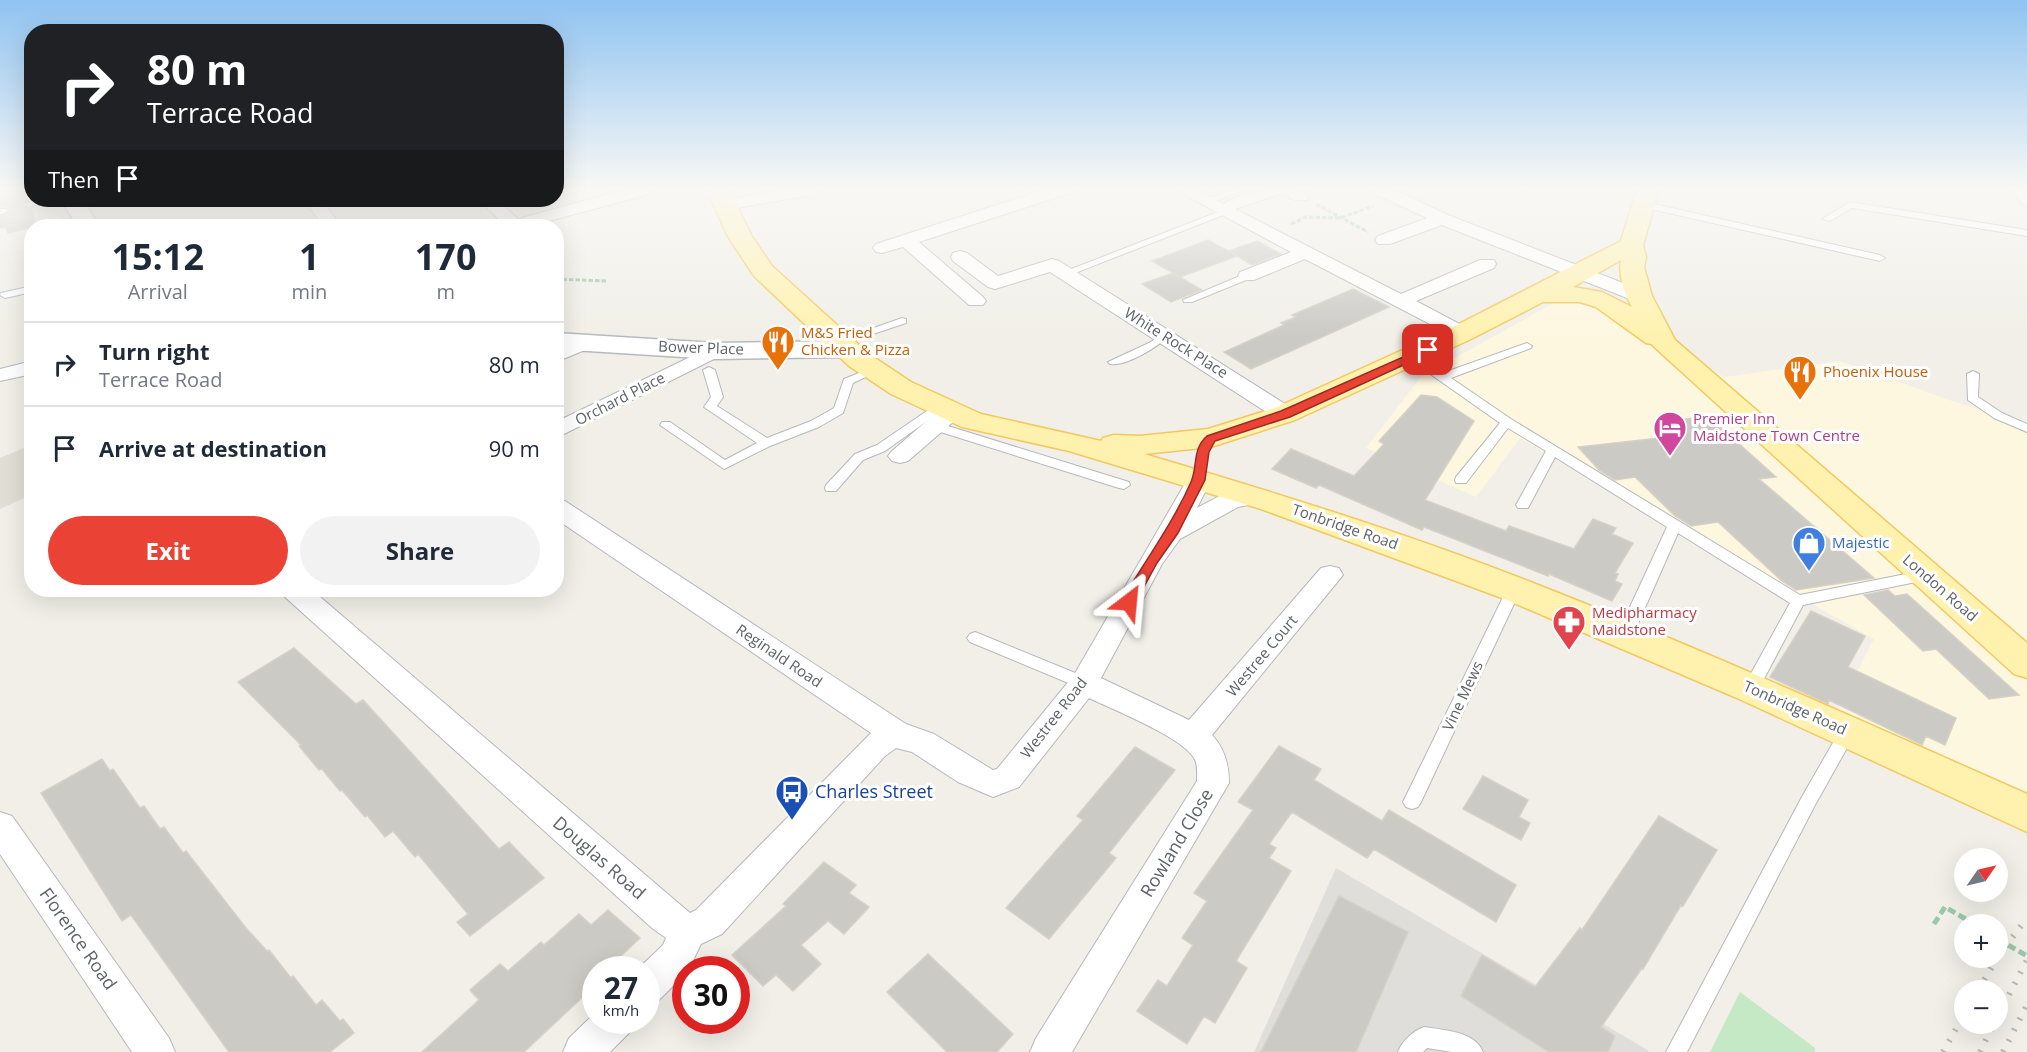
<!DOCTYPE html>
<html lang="en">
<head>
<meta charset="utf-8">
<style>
	:root { --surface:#fff; --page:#f2f2f3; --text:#1f2937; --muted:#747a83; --line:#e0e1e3; --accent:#ea4335 }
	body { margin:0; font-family:"Open Sans",sans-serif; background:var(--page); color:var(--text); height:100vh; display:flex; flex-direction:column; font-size:22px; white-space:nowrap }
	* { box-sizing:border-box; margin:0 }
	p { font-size:20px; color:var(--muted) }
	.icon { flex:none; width:33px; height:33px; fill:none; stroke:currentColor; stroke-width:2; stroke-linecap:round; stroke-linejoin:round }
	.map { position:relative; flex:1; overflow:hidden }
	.sheet { position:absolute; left:24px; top:219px; width:540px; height:378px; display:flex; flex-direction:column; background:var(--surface); border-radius:24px; box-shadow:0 6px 24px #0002 }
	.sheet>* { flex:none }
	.banner { position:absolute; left:24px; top:24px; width:540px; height:183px; border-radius:24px; box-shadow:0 6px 24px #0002; background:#202124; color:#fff; overflow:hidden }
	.needle { width:39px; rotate:56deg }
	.tools { position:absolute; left:1954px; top:848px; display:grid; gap:12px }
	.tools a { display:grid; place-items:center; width:54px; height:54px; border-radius:50%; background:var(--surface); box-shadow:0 6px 24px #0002; font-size:30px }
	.speed { position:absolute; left:582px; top:956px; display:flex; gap:12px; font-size:30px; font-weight:700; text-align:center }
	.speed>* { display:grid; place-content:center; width:78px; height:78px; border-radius:50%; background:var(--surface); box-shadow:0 6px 24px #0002; line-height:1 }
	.speed small { font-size:15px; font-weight:400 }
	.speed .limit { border:9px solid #d22; background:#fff; color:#111 }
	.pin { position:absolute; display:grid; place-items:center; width:51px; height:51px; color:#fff; margin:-26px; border-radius:12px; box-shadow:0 3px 9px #0006 }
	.me { position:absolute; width:66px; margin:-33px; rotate:29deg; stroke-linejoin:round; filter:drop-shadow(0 0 4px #0008) }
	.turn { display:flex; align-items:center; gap:21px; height:126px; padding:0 24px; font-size:27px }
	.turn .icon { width:78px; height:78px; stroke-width:2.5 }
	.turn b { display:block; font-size:42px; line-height:51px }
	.then { display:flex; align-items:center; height:57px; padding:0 24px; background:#0003; gap:12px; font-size:22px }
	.eta { display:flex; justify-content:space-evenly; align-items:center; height:102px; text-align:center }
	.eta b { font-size:36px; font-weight:700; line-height:42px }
	.primary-button { display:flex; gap:12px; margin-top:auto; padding:12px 24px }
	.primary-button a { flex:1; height:69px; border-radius:36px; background:var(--accent); color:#fff; font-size:24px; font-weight:700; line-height:69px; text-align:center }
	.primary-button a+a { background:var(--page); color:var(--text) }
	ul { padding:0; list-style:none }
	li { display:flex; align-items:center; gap:18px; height:84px; padding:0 24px; border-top:2px solid var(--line) }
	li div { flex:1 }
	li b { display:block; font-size:22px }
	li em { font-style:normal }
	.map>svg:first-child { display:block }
	.commercial { fill:#fef7e0 }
	.industrial { fill:#e0deda }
	.education { fill:#e1ded6 }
	.green { fill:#c5e8c5 }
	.building { fill:#cccac5; stroke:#d6d1c6; stroke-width:1.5 }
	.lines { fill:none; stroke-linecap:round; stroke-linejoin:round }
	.lane-casing { stroke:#b5b8bc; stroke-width:2 }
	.street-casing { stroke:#b5b8bc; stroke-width:2 }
	.secondary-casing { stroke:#b6babf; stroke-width:3 }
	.primary-casing { stroke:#f2c960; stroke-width:3 }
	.path-far1 { stroke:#9cc7a9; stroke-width:3; stroke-dasharray:4.5 2; stroke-linecap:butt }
	.path { stroke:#9cc7a9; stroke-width:5; stroke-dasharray:8 4; stroke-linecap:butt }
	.lane { fill:#fff; fill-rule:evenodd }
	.street { fill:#fff; fill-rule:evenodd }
	.secondary { fill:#fff; fill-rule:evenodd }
	.primary { fill:#fff2af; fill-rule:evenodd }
	.rail { stroke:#b6b7b8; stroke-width:6; stroke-dasharray:2 10; stroke-linecap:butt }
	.path-bridge { stroke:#9cc7a9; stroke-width:5; stroke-dasharray:8 4; stroke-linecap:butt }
	.route { fill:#ea4335; stroke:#982c22; stroke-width:1.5 }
	.labels { text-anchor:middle; stroke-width:6; stroke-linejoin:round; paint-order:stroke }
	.food-label { font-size:15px; fill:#c56008; stroke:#fff; text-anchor:start }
	.street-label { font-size:15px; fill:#5f6368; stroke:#fff }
	.hotel-label { font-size:15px; fill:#b23c85; stroke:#fff; text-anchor:start }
	.shop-label { font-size:15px; fill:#366cbe; stroke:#fff; text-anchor:start }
	.health-label { font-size:15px; fill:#be3a42; stroke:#fff; text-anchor:start }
	.near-transit-label { font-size:18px; fill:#164399; stroke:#fff; text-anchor:start }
	.near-street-label { font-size:18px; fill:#5f6368; stroke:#fff }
</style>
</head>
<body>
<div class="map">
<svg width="2027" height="1052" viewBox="0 0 2027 1052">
	<rect width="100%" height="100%" fill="#f1efe8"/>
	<!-- commercial -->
	<path class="commercial" d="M1559,300l42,9 123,68 116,-16 112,40 75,23v376l-194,-82 41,-79 -354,-201 -44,59 -110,-49 55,-71z"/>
	<!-- industrial -->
	<path class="industrial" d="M1336,868l310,181 3,3h-395z"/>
	<!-- education -->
	<path class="education" d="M31,445v50l-31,14v-51z"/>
	<!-- green -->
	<path class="green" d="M1740,992l75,56v4h-105z"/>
	<!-- building -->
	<path class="building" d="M0,189h24l4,11 -6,5 9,4 6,17 -29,7 -2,-6 -6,1v-11l10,-6 -2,-4h-8z
		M1208,240l29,16 -57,21 -28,-16z
		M1257,241l24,13 -29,11 -23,-14z
		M1173,273l29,17 -31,12 -29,-18z
		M1353,289l36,18 -138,62 -27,-17 60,-27 -3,-2 15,-6 -4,-2z
		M1421,395l16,2 37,24 -49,79 81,31 3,-5 65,23 19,-30 23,9 -4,6 21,9 -18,30 3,1 -3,7 7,3 -10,17 -63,-27 -1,2 -124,-49 -2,3 -103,-45 -3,3 -44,-19 19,-20 63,27 30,-32 -5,-3z
		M1708,416l68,61 -17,2 115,99 -78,12 -14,-9 -64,-59 -27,4 -16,-10 -40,-39 -20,3 -16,-10 -21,-23 99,-11 -13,-14z
		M1888,590l7,6 12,-2 112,101 -30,4 -53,-50 -13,2 -59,-56z
		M1811,611l54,25 -17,31 108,51 -11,27 -19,-9 -4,9 -93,-45 -1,4 -58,-27z
		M294,648l62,56 7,-4 136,149 10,-7 35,36 -74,58 -13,-14 11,-8 -50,-60 -3,3 -22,-26 -8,6 -18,-22 -2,2 -23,-27 -2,1 -18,-22 -3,1 -20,-24 2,-1 -63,-63z
		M1279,746l42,23 -7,11 68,41 7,-11 127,75 -20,37 -122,-73 -7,9 -75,-46 -23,32 7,4 -7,10 22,13 -55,90 11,7 -32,55 -11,-7 -17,28 -50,-33 21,-31 9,6 26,-41 -11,-7 25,-37 -13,-8 59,-83 -15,-8z
		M1135,747l40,23 -66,83 7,5 -67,81 -43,-31 77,-88 -6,-4z
		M102,759l8,12 3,-2 27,39 4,-2 16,23 4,-2 19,26 3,-2 60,77 21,23 2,-1 22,28 2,-2 23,29 6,-5 18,21 3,-2 11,14 -24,19h-101l-98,-137 -9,6 -81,-128z
		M1483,776l45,24 -9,17 11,6 -9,17 -58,-31z
		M1659,816l58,34 -34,56 -2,-1 -38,64 -1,-1 -41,59 14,9 -7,16h-59l-88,-56 21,-41 53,32 45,-59 2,2z
		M824,862l32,23 -7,8 20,14 -25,27 -16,-13 -27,24 20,19 -28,27 -17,-16 -13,11 -31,-31 54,-49 -3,-2z
		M1339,896l69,36 -52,120h-95z
		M608,910l32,28 -33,31h-11v10l-11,10 3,3 -64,60h-102l57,-52 -9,-10 30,-26 8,7 33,-29 3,3 35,-31 12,11z
		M928,954l85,80 -16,18h-50l-60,-60z"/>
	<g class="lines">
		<!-- lane casing -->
		<g class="lane-casing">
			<path id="lane" d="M1234,189h14l-39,14 -7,-2z
				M37,200h13l-21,7 -5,-3z
				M1645,202l235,53 5,3 -5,3 -238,-54 -2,-2z
				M1850,202l177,28v6l-175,-28 -22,13 -8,-2z
				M0,209h6l2,2 -8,4z
				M1223,210l8,2 -161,63h-8l-1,-2z
				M1247,273l5,3 -1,2 -59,24h-8l-1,-2z
				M32,286v6l-27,6 -5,-3 1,-2z
				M902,318l4,1v4l-63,21h-8l-1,-2z
				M1164,332l5,3c-9,11 -44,32 -59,29l-2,-2 43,-20z
				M1527,343l5,3 -1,2 -80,30 60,41 289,176 126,-25 7,5 -7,5 -123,25 -46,87 -6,2 -6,-2 -2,-4 47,-85 -112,-70 -45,102 -3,4h-10l-3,-4 50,-108 -112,-70 -27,51h-10l-2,-3 30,-54 -38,-23 -42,55h-10l-1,-3 1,-3 44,-54 -94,-66 2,-2h8l27,18z
				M709,367l6,3 8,27 -6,9 50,32 44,-17 23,-13 10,-29 30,-12 6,3 -27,13 -10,30 -24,14 -49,19 -46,23 -64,-44 2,-3h8l55,38 32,-17 -53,-36 7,-10 -8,-27z
				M1973,371l6,3 -1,23 24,16 25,11v8l-33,-14 -26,-18 -1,-26z
				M940,402l4,1 2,3 -2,3 -59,42 -22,9 -27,31h-10l-1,-3 1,-3 29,-31 22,-9z
				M935,422l194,60 1,3 -6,4 -5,-1 -188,-59 -2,-3z
				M1514,584l5,1 2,4 -100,213 -3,5 -6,2 -6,-2 -3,-5 104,-213 2,-4z
				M975,632l115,47 2,4 -2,4 -6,2 -6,-2 -108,-45 -3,-4 3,-4z
				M1848,725l6,2 2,5 -41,73 -128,247h-21l137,-257 39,-68z
				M1424,1027c19,3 51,4 59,25h-31l-25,-4 -4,4h-25c4,-11 15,-21 26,-25z"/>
		</g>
		<!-- street casing -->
		<g class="street-casing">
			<path id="street" d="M627,189h28l-2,4 -123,33h-26v-1l-24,-25h17l21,19z
				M786,189h39l-8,5 -91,16 -6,-1 -3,-4 3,-4 6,-1z
				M1046,189h26l-2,4 -151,49 64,55 3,4 -3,4h-14l-66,-58 -21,6 -6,-1 -3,-4 3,-4z
				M1174,189h22l28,15c13,-12 73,-24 85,-8l-2,4h-12l-13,-7 -47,16 166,85 79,-34h14l2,4 -2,4 -78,33 53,28 3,4 -3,4h-14l-150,-78 -51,21h-14l-2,-4 2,-4 51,-20z
				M1371,189h22l55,26 198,77 3,4 -3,4h-14l-190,-75 -52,19h-12l-3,-4 3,-4 49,-18 -54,-25z
				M2014,189h13v15l-6,-1z
				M318,202l6,1 17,23h-17l-15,-19 3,-4z
				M960,251l7,2 31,23 54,-17 7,2 234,148 3,5 -3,5 -8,2 -8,-2 -227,-147 -55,17 -7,-2 -35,-26 -2,-4 2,-4z
				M585,337l7,2 3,4 -3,4 -36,15v-14z
				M715,345l7,2 3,4 -3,4 -166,83v-16z
				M32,361v13l-32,7v-12z
				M952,404l8,2 3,5 -3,5 -52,45 -8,2 -8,-2 -4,-5 4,-5 52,-45z
				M1199,472l9,3 3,5 -14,28c20,-11 42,-24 66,-18l3,6 -3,6 -25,5 -58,32 -18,25 -61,114 88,42 132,-152 9,-2 9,2 4,7 -131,160c13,14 17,30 17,48l-157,269h-42l6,-14 161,-257c0,-7 1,-17 -3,-23 -12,-21 -82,-49 -105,-60l-70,89 -26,10 -35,-15 -46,-30 -16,-4 -11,8 -163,178 -21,10 -12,25h-3v4l-27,27 -13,5v-36h-8l25,-24 3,-7 -14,-10 -367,-331 -4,-7h31l378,323 6,-3 175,-177 -315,-214v-20l9,2 341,223 28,10 59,36 4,-1 77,-94 113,-195 3,-5z
				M0,812l12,4 157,222 6,14h-43l-132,-198z
				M596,1012v8h38l-5,13 -19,19h-47l6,-14z"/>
		</g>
		<!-- secondary casing -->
		<g class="secondary-casing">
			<path id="secondary" d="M61,200h22l16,26h-22z
				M556,333l159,10 131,-2 10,2 3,6 -3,6 -10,2 -131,2 -159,-10z"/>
		</g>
		<!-- primary casing -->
		<g class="primary-casing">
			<path id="primary" d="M707,189h22l22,46 21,31 97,88 42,28 70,32 120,27 2,-3 11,-3 26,1 68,-7 67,-21 178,-81 168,-86 16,-52h22l-16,56 3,12 -2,10 8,29 23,44 352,303v35l-13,-4 -363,-330 -5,-1 -50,-36 -16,-5h-37l-72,37 -176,81 -84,27 -67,7c129,38 259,78 384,127 169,66 334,140 499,213v38l-290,-134 -235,-100 -241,-89 -192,-58 -107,-24 -71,-33 -42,-28 -95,-90 -27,-41zM1621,260c-3,15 4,34 11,47l-30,-15 -29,-5z"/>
		</g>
		<!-- path-far1 -->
		<path class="path-far1" d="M1316,204l52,28
			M1291,224l15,-7 34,1 33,-12
			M556,279l50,2"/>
		<!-- path -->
		<path class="path" d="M1934,924l11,-17 29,17"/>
		<!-- lane -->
		<use href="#lane" class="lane"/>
		<!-- street -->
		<use href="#street" class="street"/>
		<!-- secondary -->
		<use href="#secondary" class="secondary"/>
		<!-- primary -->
		<use href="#primary" class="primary"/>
		<!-- rail -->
		<path class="rail" d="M1998,956l29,-38
			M1978,990l20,-33
			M1998,1016l29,-56
			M1943,1052l22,-39
			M1980,1052l14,-29
			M2003,1052l24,-47"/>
		<!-- path-bridge -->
		<path class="path-bridge" d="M1998,939l29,17"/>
	</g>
	<!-- sky -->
	<linearGradient id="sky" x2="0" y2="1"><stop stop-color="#8fc3f1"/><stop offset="0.56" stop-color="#f9f8f5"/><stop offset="1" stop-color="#f9f8f5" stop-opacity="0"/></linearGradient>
	<rect width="2027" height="337" fill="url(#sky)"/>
	<!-- route -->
	<path class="route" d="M1428,346l4,1v5l-142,65 -75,24 -6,11 -4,28 -27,53 -21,30 -23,42h-10l-3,-3c23,-40 51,-77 70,-120 7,-16 1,-33 16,-46l74,-25z"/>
	<!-- icons -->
	<defs>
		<g id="restaurant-pin" transform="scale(1.725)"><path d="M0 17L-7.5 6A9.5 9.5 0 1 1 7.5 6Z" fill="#e8710a" stroke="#fff"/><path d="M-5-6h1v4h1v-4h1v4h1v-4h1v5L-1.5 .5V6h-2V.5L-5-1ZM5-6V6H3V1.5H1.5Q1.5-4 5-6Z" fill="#fff"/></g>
		<g id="hotel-pin" transform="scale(1.725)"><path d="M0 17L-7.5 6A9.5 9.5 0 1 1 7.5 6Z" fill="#d1479c" stroke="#fff"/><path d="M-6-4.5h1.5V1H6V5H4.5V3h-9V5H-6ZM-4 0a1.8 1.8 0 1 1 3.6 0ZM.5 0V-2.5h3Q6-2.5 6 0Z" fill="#fff"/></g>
		<g id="shop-pin" transform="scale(1.725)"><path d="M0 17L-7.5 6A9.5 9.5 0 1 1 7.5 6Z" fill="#3f7fe0" stroke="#fff"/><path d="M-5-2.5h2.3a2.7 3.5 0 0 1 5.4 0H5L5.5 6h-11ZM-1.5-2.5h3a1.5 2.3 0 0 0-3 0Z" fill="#fff"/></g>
		<g id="pharmacy-pin" transform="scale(1.725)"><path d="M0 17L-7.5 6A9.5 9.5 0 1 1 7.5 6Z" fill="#e0444e" stroke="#fff"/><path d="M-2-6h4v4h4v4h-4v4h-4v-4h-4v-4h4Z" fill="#fff"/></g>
		<g id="bus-pin" transform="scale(1.725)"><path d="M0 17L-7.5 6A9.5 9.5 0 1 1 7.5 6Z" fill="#1a4fb4" stroke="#fff"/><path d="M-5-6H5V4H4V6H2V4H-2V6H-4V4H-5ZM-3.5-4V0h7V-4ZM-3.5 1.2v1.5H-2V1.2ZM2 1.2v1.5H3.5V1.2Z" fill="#fff"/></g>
	</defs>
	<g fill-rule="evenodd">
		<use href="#restaurant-pin" x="778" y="342"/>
		<use href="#restaurant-pin" x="1800" y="372"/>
		<use href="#hotel-pin" x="1670" y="428"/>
		<use href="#shop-pin" x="1809" y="543"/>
		<use href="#pharmacy-pin" x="1569" y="622"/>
		<use href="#bus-pin" x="792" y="792"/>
	</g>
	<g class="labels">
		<!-- food labels -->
		<g class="food-label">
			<text x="801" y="338">M&amp;S Fried<tspan x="801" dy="17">Chicken &amp; Pizza</tspan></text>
			<text x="1823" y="377">Phoenix House</text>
		</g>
		<!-- street labels -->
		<g class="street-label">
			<text transform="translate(1176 343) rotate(32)" y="5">White Rock Place</text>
			<text transform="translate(701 348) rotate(2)" y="5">Bower Place</text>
			<text transform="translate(620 399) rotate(-27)" y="5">Orchard Place</text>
			<text transform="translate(1345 527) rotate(19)" y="5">Tonbridge Road</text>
			<text transform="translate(1940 588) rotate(41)" y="5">London Road</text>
			<text transform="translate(779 656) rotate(34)" y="5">Reginald Road</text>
			<text transform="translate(1262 656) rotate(-50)" y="5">Westree Court</text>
			<text transform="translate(1463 696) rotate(-65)" y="5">Vine Mews</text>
			<text transform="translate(1795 708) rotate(24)" y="5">Tonbridge Road</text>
			<text transform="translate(1054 718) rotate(-52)" y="5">Westree Road</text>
		</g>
		<!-- hotel labels -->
		<g class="hotel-label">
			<text x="1693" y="424">Premier Inn<tspan x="1693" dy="17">Maidstone Town Centre</tspan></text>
		</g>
		<!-- shop labels -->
		<g class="shop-label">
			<text x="1832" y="548">Majestic</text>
		</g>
		<!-- health labels -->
		<g class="health-label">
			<text x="1592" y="618">Medipharmacy<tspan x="1592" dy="17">Maidstone</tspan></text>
		</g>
		<!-- near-transit labels -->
		<g class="near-transit-label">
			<text x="815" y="798">Charles Street</text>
		</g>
		<!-- near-street labels -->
		<g class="near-street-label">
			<text transform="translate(1177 843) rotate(-59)" y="6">Rowland Close</text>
			<text transform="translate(599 858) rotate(41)" y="6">Douglas Road</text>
			<text transform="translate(78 939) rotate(55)" y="6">Florence Road</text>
		</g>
	</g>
</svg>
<div class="tools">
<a><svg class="needle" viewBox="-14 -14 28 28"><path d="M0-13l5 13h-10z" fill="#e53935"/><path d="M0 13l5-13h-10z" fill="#747a83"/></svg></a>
<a>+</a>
<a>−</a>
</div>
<div class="speed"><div>27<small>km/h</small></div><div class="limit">30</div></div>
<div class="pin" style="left:1428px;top:350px;background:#d93025"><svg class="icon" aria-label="arrive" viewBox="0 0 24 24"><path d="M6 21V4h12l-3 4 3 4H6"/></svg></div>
<svg class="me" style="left:1129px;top:602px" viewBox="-20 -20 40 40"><path d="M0-17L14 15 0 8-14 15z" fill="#ea4335" stroke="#fff" stroke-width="4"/></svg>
<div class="banner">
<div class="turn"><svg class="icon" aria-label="right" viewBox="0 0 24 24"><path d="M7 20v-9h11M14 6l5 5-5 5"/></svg><div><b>80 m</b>Terrace Road</div></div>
<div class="then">Then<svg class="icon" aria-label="arrive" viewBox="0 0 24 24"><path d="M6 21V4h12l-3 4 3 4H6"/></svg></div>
</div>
<section class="sheet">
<div class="eta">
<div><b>15:12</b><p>Arrival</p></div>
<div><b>1</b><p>min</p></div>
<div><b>170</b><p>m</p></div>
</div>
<ul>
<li><svg class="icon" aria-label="right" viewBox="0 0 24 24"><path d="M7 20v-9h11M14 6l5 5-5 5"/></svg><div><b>Turn right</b><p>Terrace Road</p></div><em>80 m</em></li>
<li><svg class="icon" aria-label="arrive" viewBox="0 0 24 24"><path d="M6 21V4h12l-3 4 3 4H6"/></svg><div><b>Arrive at destination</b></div><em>90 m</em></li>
</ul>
<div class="primary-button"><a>Exit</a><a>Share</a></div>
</section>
</div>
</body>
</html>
